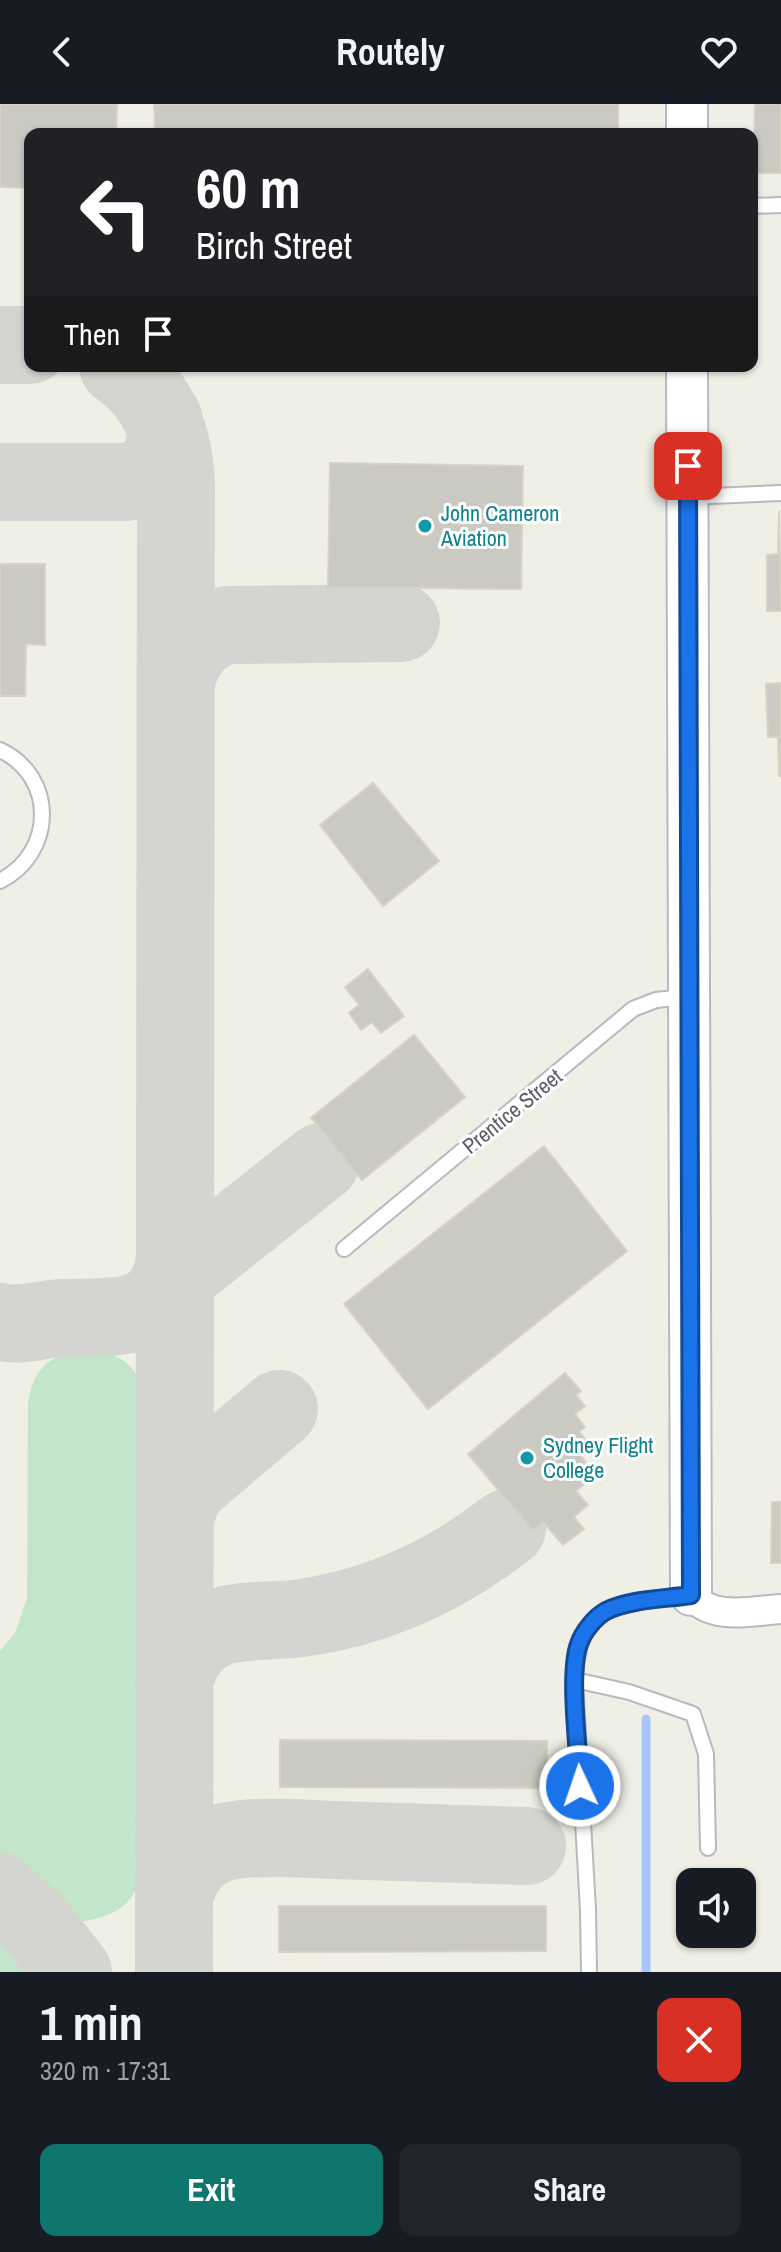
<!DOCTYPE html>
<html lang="en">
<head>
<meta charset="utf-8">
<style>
	:root { --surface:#171b24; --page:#20242c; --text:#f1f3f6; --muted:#9ea1a6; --accent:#0f766e }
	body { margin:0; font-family:"Archivo Narrow",sans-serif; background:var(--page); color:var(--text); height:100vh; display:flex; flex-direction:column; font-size:30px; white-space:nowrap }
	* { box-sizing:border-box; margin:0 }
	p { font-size:26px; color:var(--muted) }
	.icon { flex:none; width:44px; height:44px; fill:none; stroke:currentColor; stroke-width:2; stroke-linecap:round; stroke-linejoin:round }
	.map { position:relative; height:1868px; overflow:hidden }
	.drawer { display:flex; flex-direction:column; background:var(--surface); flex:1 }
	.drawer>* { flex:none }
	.hud { position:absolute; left:24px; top:24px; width:734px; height:244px; border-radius:16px; box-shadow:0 2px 6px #0004; background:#202124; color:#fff; overflow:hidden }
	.controls { position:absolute; left:676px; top:1764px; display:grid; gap:16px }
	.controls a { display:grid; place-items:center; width:80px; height:80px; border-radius:16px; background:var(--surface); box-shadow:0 2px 6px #0004; font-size:40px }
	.pin { position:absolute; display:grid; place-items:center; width:68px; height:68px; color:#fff; margin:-34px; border-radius:16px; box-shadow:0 4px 12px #0006 }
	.me { position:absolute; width:88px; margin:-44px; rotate:357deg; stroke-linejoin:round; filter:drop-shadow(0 0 6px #0008) }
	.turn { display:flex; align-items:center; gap:28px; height:168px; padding:0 40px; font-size:36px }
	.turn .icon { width:104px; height:104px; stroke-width:2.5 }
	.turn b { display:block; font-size:56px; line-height:68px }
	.then { display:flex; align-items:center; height:76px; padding:0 40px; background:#0003; gap:16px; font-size:30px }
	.round { display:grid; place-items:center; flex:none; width:84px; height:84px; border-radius:16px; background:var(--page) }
	.overview { display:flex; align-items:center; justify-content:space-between; height:136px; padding:0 40px }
	h1 { font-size:48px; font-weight:700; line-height:60px }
	.primary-button { display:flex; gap:16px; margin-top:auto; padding:16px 40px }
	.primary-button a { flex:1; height:92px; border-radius:16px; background:var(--accent); color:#fff; font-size:32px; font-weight:700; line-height:92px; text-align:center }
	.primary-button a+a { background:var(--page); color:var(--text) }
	header { display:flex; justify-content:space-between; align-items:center; height:104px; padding:0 40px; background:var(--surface); font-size:36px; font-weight:700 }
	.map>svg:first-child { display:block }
	.green { fill:#c3e6cb }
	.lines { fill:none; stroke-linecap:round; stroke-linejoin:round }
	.stream { stroke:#a8c5fd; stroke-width:9 }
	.taxiway { stroke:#d4d4d0; stroke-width:78 }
	.building { fill:#cbcac2; stroke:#d4d3c4; stroke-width:2 }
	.lane-casing { stroke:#b8b9bf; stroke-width:18 }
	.street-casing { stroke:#b8b9bf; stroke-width:32 }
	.secondary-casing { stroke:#b9bac1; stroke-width:44 }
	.lane { stroke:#fff; stroke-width:14 }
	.street { stroke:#fff; stroke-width:28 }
	.secondary { stroke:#fff; stroke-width:40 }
	.route-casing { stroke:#114b97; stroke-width:20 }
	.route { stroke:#1a73e8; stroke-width:14 }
	.culture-dot { fill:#0f9aa8; stroke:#fff; stroke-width:3 }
	.labels { text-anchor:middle; stroke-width:6; stroke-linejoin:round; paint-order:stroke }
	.culture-label { font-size:22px; fill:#0d838f; stroke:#fff; text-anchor:start }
	.street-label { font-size:22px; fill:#5e5f66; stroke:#fff }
</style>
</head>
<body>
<header><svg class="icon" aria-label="back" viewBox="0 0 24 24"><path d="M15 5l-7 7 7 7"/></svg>Routely<svg class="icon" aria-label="heart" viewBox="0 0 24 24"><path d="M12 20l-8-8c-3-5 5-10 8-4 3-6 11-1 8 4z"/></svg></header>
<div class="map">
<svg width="781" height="1868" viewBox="0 0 781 1868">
	<rect width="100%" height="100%" fill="#efefe6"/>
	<!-- green -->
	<path class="green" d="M76,1246c34,0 59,7 67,43v476c-9,40 -31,48 -69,54l-74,-63v-209l15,-18 12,-35 1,-194c5,-32 16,-45 48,-54z
		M0,1823l42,45h-42z"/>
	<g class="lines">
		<!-- stream -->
		<path class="stream" d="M646,1868v-253"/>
		<!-- taxiway -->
		<path class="taxiway" d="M0,241h30
			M118,262c41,28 56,70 58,119l-2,1487
			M0,378h125c33,-4 46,-33 38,-64
			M176,577c7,-28 22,-48 51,-56l174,-2
			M175,1174l146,-116
			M0,1218c23,5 40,-3 63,-4 49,-2 105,8 112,-61
			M175,1414l7,-22 9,-12 88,-75
			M174,1578c6,-23 16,-41 38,-52 24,-12 63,-8 90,-12 76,-11 145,-43 205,-90
			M0,1788l36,33 37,47
			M174,1794c5,-22 17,-42 39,-52 29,-13 90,-7 122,-6 64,2 128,4 192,6"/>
	</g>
	<!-- building -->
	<path class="building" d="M0,0h117l-1,30h-86v54l-30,-1z
		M154,0h464v30h-463z
		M755,0h26v69h-28z
		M330,359l193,3 -2,123 -193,-2z
		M779,407l2,100h-14v-56l11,-1z
		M0,460h45v81l-19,-1 -1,52h-25z
		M781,579v93h-2l-1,-39h-10l-2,-53z
		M373,679l66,78 -56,45 -63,-81z
		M368,865l36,47 -23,17 -9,-11 -11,8 -12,-17 10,-8 -14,-18z
		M414,931l51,62 -103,83 -51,-62z
		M544,1042l83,105 -199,158 -84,-105z
		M565,1269l16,18 -5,4 9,11 -10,8 10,13 -6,5 11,13 -11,9 7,8 -7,6 10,12 -13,11 12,14 -14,12 10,12 -21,16 -20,-23 -10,9 -65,-77z
		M772,1398h9v61h-10z
		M280,1636l267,1v47l-267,-1z
		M279,1802h267v45l-267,1z"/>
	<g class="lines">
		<!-- lane casing -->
		<g class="lane-casing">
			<path id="lane" d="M752,102l29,-1
				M689,393l92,-4
				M0,646c57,27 55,103 0,131
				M344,1145l289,-240 23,-9 29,-3
				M575,1576l54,12 64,22 13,40 2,94
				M589,1868l-1,-62 -13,-230c3,-81 47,-75 112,-84"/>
		</g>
		<!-- street casing -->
		<g class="street-casing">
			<path id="street" d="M691,1491c21,26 60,16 90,14"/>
		</g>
		<!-- secondary casing -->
		<g class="secondary-casing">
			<path id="secondary" d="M687,30v-30
				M687,262l4,1229"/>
		</g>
		<!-- lane -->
		<use href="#lane" class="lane"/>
		<!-- street -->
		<use href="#street" class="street"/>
		<!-- secondary -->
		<use href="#secondary" class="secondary"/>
	</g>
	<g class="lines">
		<!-- route casing -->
		<g class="route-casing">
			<path id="route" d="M580,1682c-1,-34 -12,-112 -1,-142 4,-12 16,-27 27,-33 24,-12 58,-12 85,-16l-3,-1129"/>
		</g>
		<!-- route -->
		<use href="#route" class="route"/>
	</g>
	<!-- markers -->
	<g class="culture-dot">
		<circle cx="425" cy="422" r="8"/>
		<circle cx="527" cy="1354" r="8"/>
	</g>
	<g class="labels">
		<!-- culture labels -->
		<g class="culture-label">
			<text x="441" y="417">John Cameron<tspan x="441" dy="25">Aviation</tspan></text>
			<text x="543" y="1349">Sydney Flight<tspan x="543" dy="25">College</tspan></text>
		</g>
		<!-- street labels -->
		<g class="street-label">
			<text transform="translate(512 1007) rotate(-39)" y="8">Prentice Street</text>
		</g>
	</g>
</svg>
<div class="controls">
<a><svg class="icon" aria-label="sound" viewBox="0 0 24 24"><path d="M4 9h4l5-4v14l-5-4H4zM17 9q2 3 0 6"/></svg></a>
</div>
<div class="pin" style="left:688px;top:362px;background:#d93025"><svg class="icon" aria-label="arrive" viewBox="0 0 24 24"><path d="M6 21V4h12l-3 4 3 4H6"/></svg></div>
<svg class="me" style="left:580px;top:1682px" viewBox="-20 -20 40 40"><circle r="17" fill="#1a73e8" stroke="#fff" stroke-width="3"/><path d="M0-11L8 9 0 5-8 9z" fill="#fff"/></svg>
<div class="hud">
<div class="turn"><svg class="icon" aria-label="left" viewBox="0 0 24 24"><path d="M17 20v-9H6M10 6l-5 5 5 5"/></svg><div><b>60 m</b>Birch Street</div></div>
<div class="then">Then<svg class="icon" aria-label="arrive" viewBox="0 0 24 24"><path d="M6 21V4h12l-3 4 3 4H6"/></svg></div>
</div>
</div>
<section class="drawer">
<div class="overview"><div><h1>1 min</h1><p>320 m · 17:31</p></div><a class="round" style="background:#d93025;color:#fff"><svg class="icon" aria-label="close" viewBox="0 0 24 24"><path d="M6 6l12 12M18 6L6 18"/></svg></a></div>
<div class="primary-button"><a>Exit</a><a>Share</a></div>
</section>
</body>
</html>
